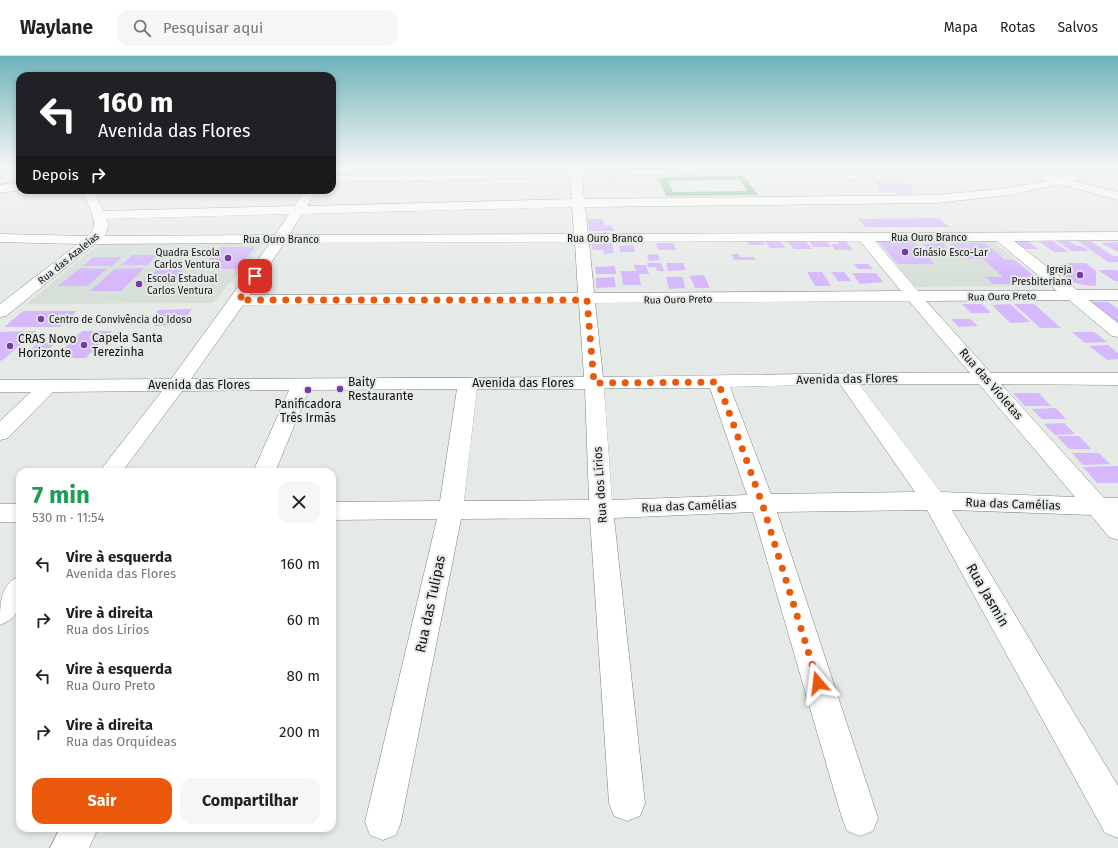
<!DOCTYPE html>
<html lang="pt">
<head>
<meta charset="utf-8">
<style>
	:root { --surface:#fff; --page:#f6f6f6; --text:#222; --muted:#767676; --line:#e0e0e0; --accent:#ea580c }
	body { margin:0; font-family:"Fira Sans",sans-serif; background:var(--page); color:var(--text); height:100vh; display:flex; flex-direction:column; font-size:15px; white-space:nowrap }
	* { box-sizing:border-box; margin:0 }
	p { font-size:13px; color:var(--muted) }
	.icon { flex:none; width:22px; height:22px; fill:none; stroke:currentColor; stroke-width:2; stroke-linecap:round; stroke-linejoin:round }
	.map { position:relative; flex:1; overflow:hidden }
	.drawer { position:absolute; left:16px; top:412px; width:320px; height:364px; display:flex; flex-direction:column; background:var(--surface); border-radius:12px; box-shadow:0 2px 6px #0003 }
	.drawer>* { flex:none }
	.banner { position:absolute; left:16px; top:16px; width:320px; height:122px; border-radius:12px; box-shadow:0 2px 6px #0003; background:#202124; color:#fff; overflow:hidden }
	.pin { position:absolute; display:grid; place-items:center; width:34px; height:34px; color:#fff; margin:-17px; border-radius:8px; box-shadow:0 2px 6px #0006 }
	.me { position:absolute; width:44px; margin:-22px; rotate:343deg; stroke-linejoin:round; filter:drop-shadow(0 0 3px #0008) }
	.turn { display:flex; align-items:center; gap:14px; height:84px; padding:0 16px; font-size:18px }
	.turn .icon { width:52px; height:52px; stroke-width:2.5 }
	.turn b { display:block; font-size:28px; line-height:34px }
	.then { display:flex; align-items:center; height:38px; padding:0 16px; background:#0003; gap:8px; font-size:15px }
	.round { display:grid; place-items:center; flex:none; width:42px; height:42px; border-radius:12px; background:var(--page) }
	.overview { display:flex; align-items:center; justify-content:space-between; height:68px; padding:0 16px }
	h1 { font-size:24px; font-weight:700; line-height:30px; color:#1e9e55 }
	.cta { display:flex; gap:8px; margin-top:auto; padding:8px 16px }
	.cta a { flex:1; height:46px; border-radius:12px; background:var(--accent); color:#fff; font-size:16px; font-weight:700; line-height:46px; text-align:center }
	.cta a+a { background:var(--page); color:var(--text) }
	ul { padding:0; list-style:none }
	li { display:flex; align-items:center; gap:12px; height:56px; padding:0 16px }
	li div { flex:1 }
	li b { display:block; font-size:15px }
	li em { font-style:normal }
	header { display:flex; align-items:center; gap:24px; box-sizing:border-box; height:56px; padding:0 20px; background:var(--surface); border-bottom:1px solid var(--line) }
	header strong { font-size:19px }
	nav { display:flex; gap:22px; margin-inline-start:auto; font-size:14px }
	.search { width:280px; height:36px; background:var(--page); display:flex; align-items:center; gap:10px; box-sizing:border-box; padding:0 14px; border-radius:12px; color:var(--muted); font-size:15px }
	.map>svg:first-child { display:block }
	.built { fill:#d6e0d9 }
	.water { fill:#57b276; fill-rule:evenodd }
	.building { fill:#d6b8fd }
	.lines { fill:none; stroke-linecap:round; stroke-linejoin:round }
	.minor-casing { stroke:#7f8280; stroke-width:1 }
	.minor { fill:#fff; fill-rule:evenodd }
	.route { stroke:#ea580c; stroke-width:7; stroke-dasharray:0 12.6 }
	.poi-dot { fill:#7639ae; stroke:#e6eae7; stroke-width:1.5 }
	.labels { text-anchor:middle; stroke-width:4; stroke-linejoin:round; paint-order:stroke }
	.far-street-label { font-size:10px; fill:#0f1010; stroke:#e6eae7 }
	.far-poi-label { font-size:10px; fill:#0f1010; stroke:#e6eae7; text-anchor:start }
	.poi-label { font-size:12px; fill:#0f1010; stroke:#e6eae7; text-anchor:start }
	.street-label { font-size:12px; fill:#0f1010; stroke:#e6eae7 }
	.near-street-label { font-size:14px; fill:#0f1010; stroke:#e6eae7 }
</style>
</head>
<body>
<header>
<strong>Waylane</strong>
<div class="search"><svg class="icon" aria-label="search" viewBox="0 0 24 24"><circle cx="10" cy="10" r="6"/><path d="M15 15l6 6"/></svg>Pesquisar aqui</div>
<nav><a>Mapa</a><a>Rotas</a><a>Salvos</a></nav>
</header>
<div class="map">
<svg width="1118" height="792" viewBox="0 0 1118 792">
	<rect width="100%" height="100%" fill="#e6eae7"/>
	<!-- built -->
	<path class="built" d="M989,182l58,48 -134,1 -42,-48z
		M100,187h163l-50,60 -187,1z"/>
	<!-- water -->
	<path class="water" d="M744,120l14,19 -92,1 -8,-19zM739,123l8,12 -74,1 -5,-11z"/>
	<!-- building -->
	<path class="building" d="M801,111h12l6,6 -12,1z
		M817,111h10l7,2 3,3h-17z
		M877,124l35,4 1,11 -36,-4z
		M939,162l10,9h-84l-7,-8z
		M588,163h15l1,6 8,1 2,5h-25z
		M746,183h16l3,6h-16z
		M764,183h16l5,9h-15z
		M786,184h19l7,9h-18z
		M809,184h17l5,7h-18z
		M877,184h35l23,24h-37z
		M837,185h9l6,9h-17l-4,-6h8z
		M1013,185h15l10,8h-15z
		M1053,185l15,11h-14l-14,-10z
		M1057,185h12l8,5h5l8,5h-19z
		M1078,185h13l22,15h5v6h-10z
		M1118,186v10l-17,-9z
		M591,187h21l2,10 -10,1 -1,-4h-10z
		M656,187h17l3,7h-18z
		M943,187l4,5h-5l6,5h-16l-9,-9z
		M950,187h35l20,17h10l28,24h-50l-7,-7h17l-20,-18h-16z
		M633,189l2,7h-15l-1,-6z
		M220,191h35l-18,22h-37z
		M658,198l2,6 -11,1 -2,-6z
		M731,198h7l2,3h14l2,3h-22z
		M132,199h26l-11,10h-26z
		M93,201h29l-10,9h-29z
		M647,207h14l3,8h-7l-1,-4h-8z
		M666,207h17l3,7 -18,1z
		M1068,207h18l10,8v15l-13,-1 -20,-5z
		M854,208h14l5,5h-15z
		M634,209h12l3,9h-10l2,11h-18l-2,-14h15z
		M615,210l1,8h-20l-1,-7z
		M185,211l-13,15 -29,1 15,-15z
		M80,212l27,1 -20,17h-29z
		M144,212l-23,23h-31l25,-22z
		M1098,214h18l2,1v10h-3z
		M807,216h15l9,14h-16z
		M831,216h13l7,9h-13z
		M852,217h24l7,9 -23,2z
		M704,219l6,13h-15l-5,-12z
		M614,221l2,10 -20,1v-10z
		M666,221h17l2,11 -16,1z
		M1085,246h23l10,7v19z
		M962,248h20l9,9h-20z
		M1010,248l20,18 -20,1 -18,-18z
		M1014,248h20l27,24h-21z
		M192,253l-12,16 -26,1 7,-9h-9l6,-7z
		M23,255h54l-17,16h-56z
		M951,263h19l8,7 -19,1z
		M36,275l-33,29 -3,1v-29z
		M82,275h30l-26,27h-32z
		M1072,276h22l13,10 -22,1z
		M38,287h18l-10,9h6l-6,6h-25z
		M1108,289l10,8v6l-11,1 -18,-14z
		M1013,337h26l12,13h-26z
		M1056,352l10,11h-24l-10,-10z
		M1064,367l11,11 -20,1 -11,-11z
		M1057,380h22l12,13h-22z
		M1072,397h27l11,11 -27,1z
		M1118,410v17h-21l-14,-16z"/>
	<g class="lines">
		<!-- minor casing -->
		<g class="minor-casing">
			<path id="minor" d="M569,110h12v4l199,-4 -5,3 -46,4 -147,4 2,22 352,-4 73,-7 38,-7 -47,-13 -1,-2h18l43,11 19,-5 6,3 -2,2 -10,4 45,11v8l-58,-16 -51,11 -73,8 -351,4 3,27 530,-2v8l-104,1 63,49h41v10h-29l29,23v14l-6,-1 -43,-36 -143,1 65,72h127v12l-117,-1 103,114h14v42l-9,-3 -18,-22 -139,-5 166,276v52l-13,-5 -178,-323 -150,2 101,306 -5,13 -13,5 -13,-5 -5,-13 -89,-306 -139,6 31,285 -5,13 -13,5 -13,-5 -5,-13 -19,-285 -129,1 -60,303 -5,13 -13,5 -13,-5 -5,-13 72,-303 -105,1v-18l108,-1 17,-112 -148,1 -34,82h-22l36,-82 -107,1 -60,81h-23l63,-81 -109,1 -45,46 -8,2v-19l31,-29h-31v-12l171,-1 99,-136 -175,1 -89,72 -6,1v-13l78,-60 -78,-2v-8l88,2c14,-11 -1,-33 -6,-46h12l9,21 191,-5 11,-16h12l-10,16 265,-7 -2,-22 -238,5v-6l238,-6zM572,151l2,27 -285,1 13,-21zM289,158l-14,21 -170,1 4,-12 -3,-5zM860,185l41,50 -307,2 -5,-51zM875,185h122l60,50h-139zM575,186l3,51 -328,2 34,-52zM909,245l61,72c-123,-1 -245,3 -367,4l-8,-74zM579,247l5,74 -393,2 52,-74zM840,328l75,108 -144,2 -41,-107zM859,328h120l96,113 -134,-5zM604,332h106l37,107 -135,5zM477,333h108l4,111 -125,1z
				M899,110h59l-5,3 -76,6 -25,5 -6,-3 2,-2 29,-7z
				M20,126v8l-20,3v-8z
				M0,448h20v18h-20z
				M20,520c0,22 5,40 -20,49 0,-22 0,-41 20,-49z
				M60,772h38l-9,20h-39z"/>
		</g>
		<!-- minor -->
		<use href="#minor" class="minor"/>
	</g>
	<!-- sky -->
	<linearGradient id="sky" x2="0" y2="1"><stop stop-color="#6eb3ba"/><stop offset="0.5" stop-color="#f4f6f4"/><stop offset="1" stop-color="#f4f6f4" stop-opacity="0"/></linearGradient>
	<rect width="1118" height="221" fill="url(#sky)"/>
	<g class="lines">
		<!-- route -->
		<path class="route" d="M255,220l-16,24h348l7,83 124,-1 44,121 56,180"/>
	</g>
	<!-- markers -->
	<g class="poi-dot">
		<circle cx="905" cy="196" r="4"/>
		<circle cx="228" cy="202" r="4"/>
		<circle cx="1080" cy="219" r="4"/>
		<circle cx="139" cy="228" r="4"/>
		<circle cx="41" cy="263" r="4"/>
		<circle cx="84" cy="289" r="4"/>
		<circle cx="10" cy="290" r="4"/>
		<circle cx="340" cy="333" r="4"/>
		<circle cx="308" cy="334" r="4"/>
	</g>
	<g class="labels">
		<!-- far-street labels -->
		<g class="far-street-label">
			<text x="929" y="185">Rua Ouro Branco</text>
			<text x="605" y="186">Rua Ouro Branco</text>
			<text x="281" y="187">Rua Ouro Branco</text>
			<text transform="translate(68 202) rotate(-39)" y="4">Rua das Azaleias</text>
			<text transform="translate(1002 240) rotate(-1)" y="4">Rua Ouro Preto</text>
			<text transform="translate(678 243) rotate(-1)" y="4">Rua Ouro Preto</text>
		</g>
		<!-- far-poi labels -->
		<g class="far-poi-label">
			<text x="220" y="200" text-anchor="end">Quadra Escola<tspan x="220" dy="12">Carlos Ventura</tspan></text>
			<text x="913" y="200">Ginásio Esco-Lar</text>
			<text x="1072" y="217" text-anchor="end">Igreja<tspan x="1072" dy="12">Presbiteriana</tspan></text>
			<text x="147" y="226">Escola Estadual<tspan x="147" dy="12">Carlos Ventura</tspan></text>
			<text x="49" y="267">Centro de Convivência do Idoso</text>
		</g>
		<!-- poi labels -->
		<g class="poi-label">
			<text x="92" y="286">Capela Santa<tspan x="92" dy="14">Terezinha</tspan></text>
			<text x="18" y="287">CRAS Novo<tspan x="18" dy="14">Horizonte</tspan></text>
			<text x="348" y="330">Baity<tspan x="348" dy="14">Restaurante</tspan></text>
			<text x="308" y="352" text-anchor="middle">Panificadora<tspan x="308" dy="14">Três Irmãs</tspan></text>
		</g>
		<!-- street labels -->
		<g class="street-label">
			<text transform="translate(847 323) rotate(-1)" y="4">Avenida das Flores</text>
			<text x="523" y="331">Avenida das Flores</text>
			<text transform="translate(991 328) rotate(49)" y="4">Rua das Violetas</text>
			<text x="199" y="333">Avenida das Flores</text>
			<text transform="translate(600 429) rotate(-94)" y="4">Rua dos Lírios</text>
			<text transform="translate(1013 448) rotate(2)" y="4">Rua das Camélias</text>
			<text transform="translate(689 450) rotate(-2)" y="4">Rua das Camélias</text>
		</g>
		<!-- near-street labels -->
		<g class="near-street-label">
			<text transform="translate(988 539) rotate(60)" y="5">Rua Jasmin</text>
			<text transform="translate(430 548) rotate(-78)" y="5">Rua das Tulipas</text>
		</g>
	</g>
</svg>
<div class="pin" style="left:255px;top:220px;background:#d93025"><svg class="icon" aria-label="arrive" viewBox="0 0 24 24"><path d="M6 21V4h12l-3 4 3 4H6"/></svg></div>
<svg class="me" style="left:818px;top:627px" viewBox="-20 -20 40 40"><path d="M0-17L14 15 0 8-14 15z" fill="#ea580c" stroke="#fff" stroke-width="4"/></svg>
<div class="banner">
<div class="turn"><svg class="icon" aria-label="left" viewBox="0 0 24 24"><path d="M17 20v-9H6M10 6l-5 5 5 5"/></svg><div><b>160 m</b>Avenida das Flores</div></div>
<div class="then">Depois<svg class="icon" aria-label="right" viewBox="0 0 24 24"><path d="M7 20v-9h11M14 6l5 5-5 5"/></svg></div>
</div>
<section class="drawer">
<div class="overview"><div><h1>7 min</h1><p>530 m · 11:54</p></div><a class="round"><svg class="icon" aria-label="close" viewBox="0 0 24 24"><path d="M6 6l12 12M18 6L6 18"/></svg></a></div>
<ul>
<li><svg class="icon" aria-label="left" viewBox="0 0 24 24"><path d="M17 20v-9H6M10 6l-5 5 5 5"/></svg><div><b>Vire à esquerda</b><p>Avenida das Flores</p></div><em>160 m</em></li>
<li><svg class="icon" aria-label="right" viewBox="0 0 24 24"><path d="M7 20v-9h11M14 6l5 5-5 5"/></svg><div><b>Vire à direita</b><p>Rua dos Lírios</p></div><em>60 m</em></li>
<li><svg class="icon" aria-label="left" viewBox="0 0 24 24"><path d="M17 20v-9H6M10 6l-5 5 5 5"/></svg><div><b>Vire à esquerda</b><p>Rua Ouro Preto</p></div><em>80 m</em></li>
<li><svg class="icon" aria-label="right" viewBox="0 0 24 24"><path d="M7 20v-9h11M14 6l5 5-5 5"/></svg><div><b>Vire à direita</b><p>Rua das Orquídeas</p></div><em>200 m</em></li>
</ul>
<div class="cta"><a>Sair</a><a>Compartilhar</a></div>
</section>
</div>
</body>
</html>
